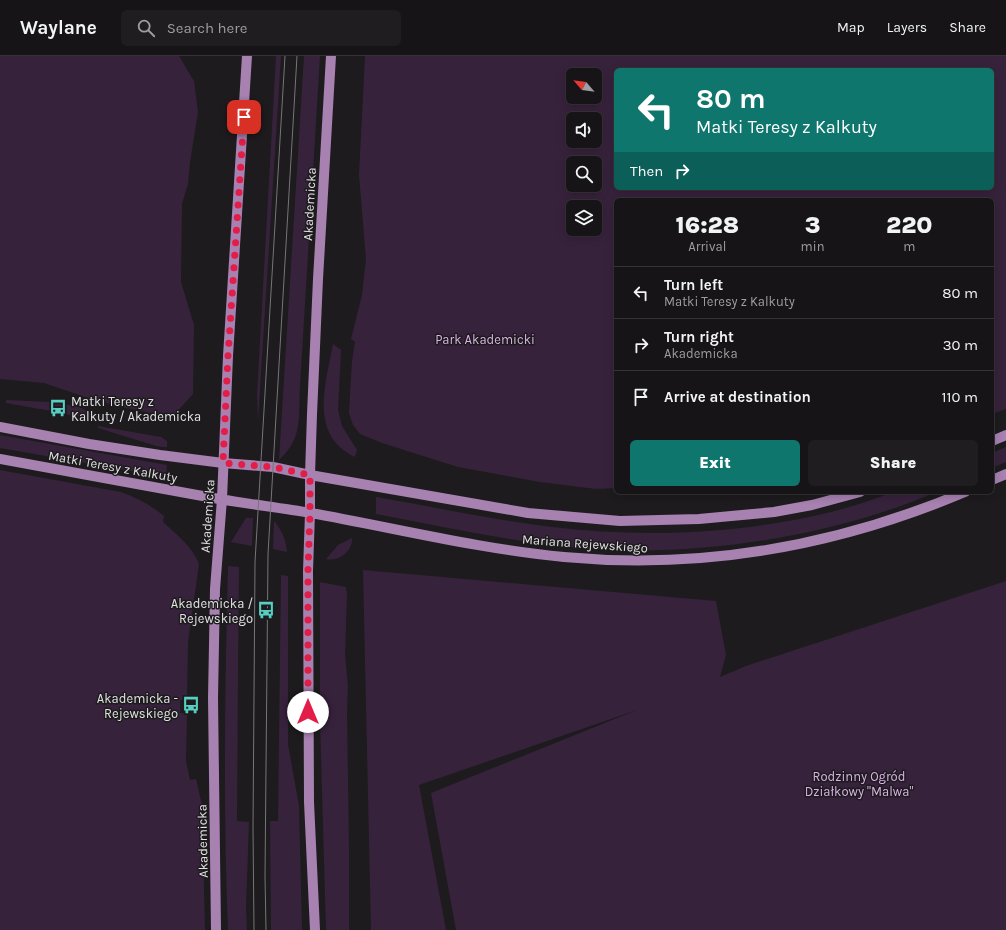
<!DOCTYPE html>
<html lang="en">
<head>
<meta charset="utf-8">
<style>
	:root { --surface:#161416; --page:#1f1d1f; --text:#f1f3f6; --muted:#9e9ea1; --line:#353335; --accent:#0f766e }
	body { margin:0; font-family:Karla,sans-serif; background:var(--page); color:var(--text); height:100vh; display:flex; flex-direction:column; font-size:15px; white-space:nowrap }
	* { box-sizing:border-box; margin:0 }
	p { font-size:13px; color:var(--muted) }
	.icon { flex:none; width:22px; height:22px; fill:none; stroke:currentColor; stroke-width:2; stroke-linecap:round; stroke-linejoin:round }
	.map { position:relative; flex:1; overflow:hidden }
	.side { position:absolute; left:614px; top:142px; width:380px; height:296px; display:flex; flex-direction:column; background:var(--surface); border-radius:6px; box-shadow:0 2px 10px #0003,0 0 0 1px var(--line) }
	.side>* { flex:none }
	.top-card { position:absolute; left:614px; top:12px; width:380px; height:122px; border-radius:6px; box-shadow:0 2px 10px #0003,0 0 0 1px var(--line); background:#0f766e; color:#fff; overflow:hidden }
	.needle { width:26px; rotate:298deg }
	.fabs { position:absolute; left:566px; top:12px; display:grid; gap:8px }
	.fabs a { display:grid; place-items:center; width:36px; height:36px; border-radius:6px; background:var(--surface); box-shadow:0 2px 10px #0003,0 0 0 1px var(--line); font-size:20px }
	.pin { position:absolute; display:grid; place-items:center; width:34px; height:34px; color:#fff; margin:-17px; border-radius:8px; box-shadow:0 2px 6px #0006 }
	.me { position:absolute; width:44px; margin:-22px; rotate:0deg; stroke-linejoin:round; filter:drop-shadow(0 0 3px #0008) }
	.turn { display:flex; align-items:center; gap:14px; height:84px; padding:0 16px; font-size:18px }
	.turn .icon { width:52px; height:52px; stroke-width:2.5 }
	.turn b { display:block; font-size:28px; line-height:34px }
	.then { display:flex; align-items:center; height:38px; padding:0 16px; background:#0003; gap:8px; font-size:15px }
	.eta { display:flex; justify-content:space-evenly; align-items:center; height:68px; text-align:center }
	.eta b { font-size:24px; font-weight:800; line-height:28px }
	.primary-button { display:flex; gap:8px; margin-top:auto; padding:8px 16px }
	.primary-button a { flex:1; height:46px; border-radius:6px; background:var(--accent); color:#fff; font-size:16px; font-weight:800; line-height:46px; text-align:center }
	.primary-button a+a { background:var(--page); color:var(--text) }
	ul { padding:0; list-style:none }
	li { display:flex; align-items:center; gap:12px; height:52px; padding:0 16px; border-top:1px solid var(--line) }
	li div { flex:1 }
	li b { display:block; font-size:15px }
	li em { font-style:normal }
	header { display:flex; align-items:center; gap:24px; box-sizing:border-box; height:56px; padding:0 20px; background:var(--surface); border-bottom:1px solid var(--line) }
	header strong { font-size:19px }
	nav { display:flex; gap:22px; margin-inline-start:auto; font-size:14px }
	.search { width:280px; height:36px; background:var(--page); display:flex; align-items:center; gap:10px; box-sizing:border-box; padding:0 14px; border-radius:6px; color:var(--muted); font-size:15px }
	.map>svg:first-child { display:block }
	.green { fill:#37223c; fill-rule:evenodd }
	.lines { fill:none; stroke-linecap:round; stroke-linejoin:round }
	.secondary { stroke:#a781b0; stroke-width:10 }
	.tram { stroke:#767577; stroke-width:1 }
	.route { stroke:#e11d48; stroke-width:7; stroke-dasharray:0 12.6 }
	.labels { text-anchor:middle; stroke-width:3; stroke-linejoin:round; paint-order:stroke }
	.street-label { font-size:13px; fill:#e2e1e3; stroke:#1d1b1d }
	.park-label { font-size:13px; fill:#dcb1e7; stroke:#1d1b1d }
	.poi-label { font-size:13px; fill:#e2e1e3; stroke:#1d1b1d; text-anchor:end }
</style>
</head>
<body>
<header>
<strong>Waylane</strong>
<div class="search"><svg class="icon" aria-label="search" viewBox="0 0 24 24"><circle cx="10" cy="10" r="6"/><path d="M15 15l6 6"/></svg>Search here</div>
<nav><a>Map</a><a>Layers</a><a>Share</a></nav>
</header>
<div class="map">
<svg width="1006" height="874" viewBox="0 0 1006 874">
	<rect width="100%" height="100%" fill="#1d1b1d"/>
	<!-- green -->
	<path class="green" d="M0,0h179l15,25 4,31 -8,50 -2,22 -6,20 -1,78 13,43 -1,69 -21,23 -46,-9 -35,-9 -47,-16 -44,-4z
		M276,0h5l-23,365 -1,-26z
		M304,0h16l-20,330c-1,15 1,40 -6,54 -3,7 -9,14 -15,20z
		M365,0h641v353l-14,5v-214h-376v288l-20,1 -56,-7 -82,-15 -76,-24 -22,-9 -7,-9 -4,-12 3,-52 3,-19 -4,-3 11,-44 4,-36 -7,-84zM616,14h376v118h-376zM573,19h22v22h-22zM573,63h22v22h-22zM573,107h22v22h-22zM573,151h22v22h-22z
		M333,288l8,6 -3,60 4,16 15,24 -2,7c-47,-22 -29,-74 -22,-113z
		M6,344l45,2 28,5 31,14 -46,-7v-6l-12,-2 -1,5 -45,-8z
		M98,370l63,11 6,4v6h-5l-6,-1 -58,-18z
		M0,379l167,30 -1,12 -166,-29z
		M1006,391v15l-14,6v-15z
		M0,414l121,22c18,7 28,12 43,24l-1,6c14,13 29,24 36,42l-11,78 -1,58h-7v13h7l-1,48 4,19 6,-1 6,26 3,125h-205z
		M894,436h42c-104,45 -241,66 -355,56 -69,-6 -137,-21 -205,-34v-17c59,10 117,23 176,30 92,11 188,7 279,-15 21,-5 42,-13 63,-20z
		M246,462h7l-1,28 -21,-4z
		M274,465c8,9 12,19 13,31l-14,-3z
		M352,482c1,14 -14,24 -26,21l12,-14z
		M228,510l11,1 -1,101 -1,153 12,1 -3,85 1,23h-19c-5,-122 -3,-243 0,-364z
		M363,514l353,31 10,54 -6,22 26,-11 260,-85v349h-550l-25,-137 206,-83 -218,75 27,145h-75z
		M281,519l7,1v168l11,62 3,124h-31l-1,-109h8z
		M320,526l26,5 1,9 -2,59 3,31 -1,26 2,135v83h-23l-6,-209z"/>
	<g class="lines">
		<!-- secondary -->
		<path class="secondary" d="M0,371l89,17 71,11 63,8 50,4 37,8 218,38 92,8 79,-2 75,-7 38,-7 48,-13
			M992,385l14,-6
			M0,403c73,13 146,27 219,40 30,5 62,9 92,14 84,15 168,36 253,44 139,13 273,-11 401,-65
			M992,424l14,-6
			M216,874l-3,-232 2,-109 7,-90 6,-143 19,-300
			M315,874l-6,-128 -1,-231 2,-58v-38l2,-61 6,-135 13,-223"/>
		<!-- tram -->
		<path class="tram" d="M254,874l-1,-102 2,-266 30,-506
			M266,874l-1,-54 3,-322 29,-498"/>
	</g>
	<g class="lines">
		<!-- route -->
		<path class="route" d="M244,61l-16,239 -5,107 50,4 37,8v38l-2,57v142"/>
	</g>
	<!-- icons -->
	<defs>
		<g id="bus-bare" transform="scale(1.38)"><path d="M-5-6H5V4H4V6H2V4H-2V6H-4V4H-5ZM-3.5-4V0h7V-4ZM-3.5 1.2v1.5H-2V1.2ZM2 1.2v1.5H3.5V1.2Z" fill="#57cec1" stroke="#1d1b1d" stroke-width="2.5" paint-order="stroke"/></g>
	</defs>
	<g fill-rule="evenodd">
		<use href="#bus-bare" x="58" y="352"/>
		<use href="#bus-bare" x="266" y="554"/>
		<use href="#bus-bare" x="191" y="649"/>
	</g>
	<g class="labels">
		<!-- street labels -->
		<g class="street-label">
			<text transform="translate(309 148) rotate(-87)" y="5">Akademicka</text>
			<text transform="translate(113 410) rotate(10)" y="5">Matki Teresy z Kalkuty</text>
			<text transform="translate(207 460) rotate(-86)" y="5">Akademicka</text>
			<text transform="translate(585 487) rotate(4)" y="5">Mariana Rejewskiego</text>
			<text transform="translate(202 785) rotate(-91)" y="5">Akademicka</text>
		</g>
		<!-- park labels -->
		<g class="park-label">
			<text x="485" y="288">Park Akademicki</text>
			<text x="859" y="725">Rodzinny Ogród<tspan x="859" dy="15">Działkowy "Malwa"</tspan></text>
		</g>
		<!-- poi labels -->
		<g class="poi-label">
			<text x="71" y="350" text-anchor="start">Matki Teresy z<tspan x="71" dy="15">Kalkuty / Akademicka</tspan></text>
			<text x="253" y="552">Akademicka /<tspan x="253" dy="15">Rejewskiego</tspan></text>
			<text x="178" y="647">Akademicka -<tspan x="178" dy="15">Rejewskiego</tspan></text>
		</g>
	</g>
</svg>
<div class="fabs">
<a><svg class="needle" viewBox="-14 -14 28 28"><path d="M0-13l5 13h-10z" fill="#e53935"/><path d="M0 13l5-13h-10z" fill="#9e9ea1"/></svg></a>
<a><svg class="icon" aria-label="sound" viewBox="0 0 24 24"><path d="M4 9h4l5-4v14l-5-4H4zM17 9q2 3 0 6"/></svg></a>
<a><svg class="icon" aria-label="search" viewBox="0 0 24 24"><circle cx="10" cy="10" r="6"/><path d="M15 15l6 6"/></svg></a>
<a><svg class="icon" aria-label="layers" viewBox="0 0 24 24"><path d="M12 4l9 5-9 5-9-5zM3 14l9 5 9-5"/></svg></a>
</div>
<div class="pin" style="left:244px;top:61px;background:#d93025"><svg class="icon" aria-label="arrive" viewBox="0 0 24 24"><path d="M6 21V4h12l-3 4 3 4H6"/></svg></div>
<svg class="me" style="left:308px;top:656px" viewBox="-20 -20 40 40"><circle r="19" fill="#fff"/><path d="M0-13L10 11 0 6-10 11z" fill="#e11d48"/></svg>
<div class="top-card">
<div class="turn"><svg class="icon" aria-label="left" viewBox="0 0 24 24"><path d="M17 20v-9H6M10 6l-5 5 5 5"/></svg><div><b>80 m</b>Matki Teresy z Kalkuty</div></div>
<div class="then">Then<svg class="icon" aria-label="right" viewBox="0 0 24 24"><path d="M7 20v-9h11M14 6l5 5-5 5"/></svg></div>
</div>
<section class="side">
<div class="eta">
<div><b>16:28</b><p>Arrival</p></div>
<div><b>3</b><p>min</p></div>
<div><b>220</b><p>m</p></div>
</div>
<ul>
<li><svg class="icon" aria-label="left" viewBox="0 0 24 24"><path d="M17 20v-9H6M10 6l-5 5 5 5"/></svg><div><b>Turn left</b><p>Matki Teresy z Kalkuty</p></div><em>80 m</em></li>
<li><svg class="icon" aria-label="right" viewBox="0 0 24 24"><path d="M7 20v-9h11M14 6l5 5-5 5"/></svg><div><b>Turn right</b><p>Akademicka</p></div><em>30 m</em></li>
<li><svg class="icon" aria-label="arrive" viewBox="0 0 24 24"><path d="M6 21V4h12l-3 4 3 4H6"/></svg><div><b>Arrive at destination</b></div><em>110 m</em></li>
</ul>
<div class="primary-button"><a>Exit</a><a>Share</a></div>
</section>
</div>
</body>
</html>
